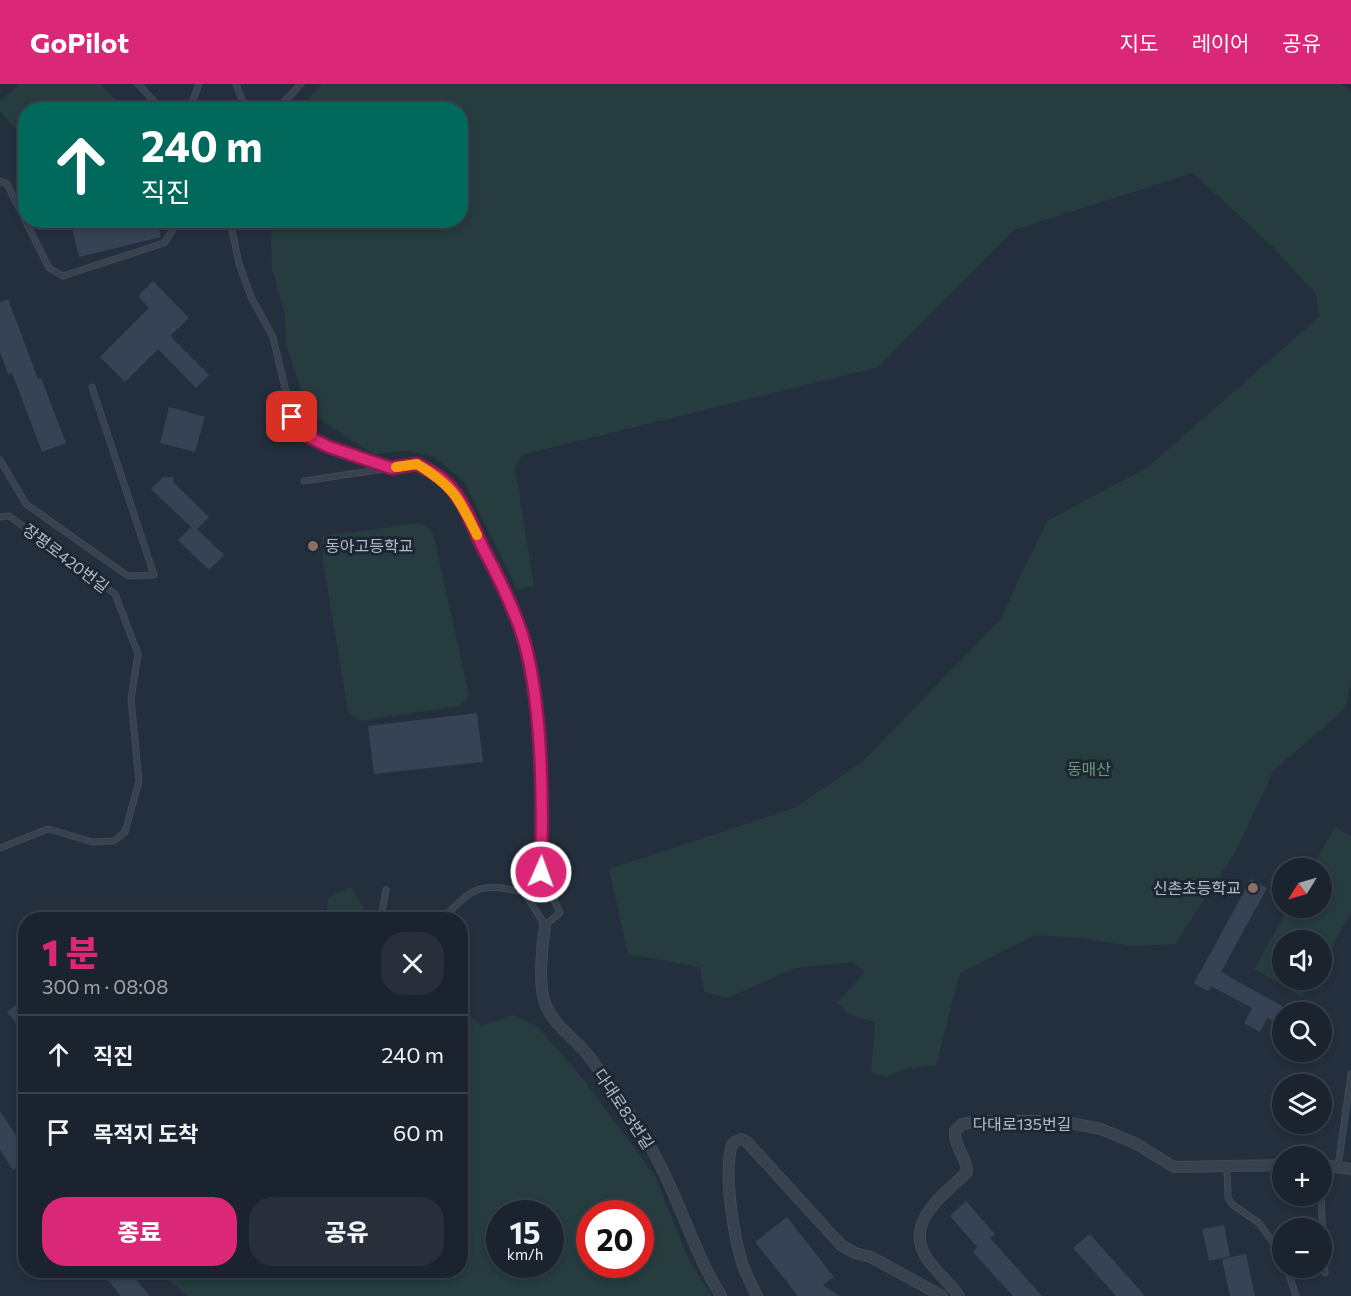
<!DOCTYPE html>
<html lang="ko">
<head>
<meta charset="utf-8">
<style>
	:root { --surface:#1b232e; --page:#282f3a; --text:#f1f3f6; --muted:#a0a4aa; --line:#39404a; --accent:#db2777 }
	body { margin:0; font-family:Commissioner,"Noto Sans KR",sans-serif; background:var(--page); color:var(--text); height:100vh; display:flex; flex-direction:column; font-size:22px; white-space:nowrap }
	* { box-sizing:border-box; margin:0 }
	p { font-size:20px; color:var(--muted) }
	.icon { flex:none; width:33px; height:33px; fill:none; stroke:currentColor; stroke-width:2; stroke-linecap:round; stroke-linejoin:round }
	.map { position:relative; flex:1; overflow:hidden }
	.details { position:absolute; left:18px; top:828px; width:450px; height:366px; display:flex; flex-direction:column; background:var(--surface); border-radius:24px; box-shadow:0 3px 9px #0003,0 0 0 2px var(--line) }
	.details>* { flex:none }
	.hud { position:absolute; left:18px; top:18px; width:450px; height:126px; border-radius:24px; box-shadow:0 3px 9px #0003,0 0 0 2px var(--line); background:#00695c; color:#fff; overflow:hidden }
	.needle { width:39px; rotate:233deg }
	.buttons { position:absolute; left:1272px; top:774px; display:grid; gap:12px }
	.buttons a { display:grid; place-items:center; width:60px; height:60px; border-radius:50%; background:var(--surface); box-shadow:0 3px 9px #0003,0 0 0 2px var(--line); font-size:30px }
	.speed { position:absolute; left:486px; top:1116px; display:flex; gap:12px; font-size:30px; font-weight:700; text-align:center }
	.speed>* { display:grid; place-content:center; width:78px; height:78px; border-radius:50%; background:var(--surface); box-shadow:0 3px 9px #0003,0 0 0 2px var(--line); line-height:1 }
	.speed small { font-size:15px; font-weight:400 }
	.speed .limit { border:9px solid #d22; background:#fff; color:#111 }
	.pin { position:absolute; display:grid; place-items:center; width:51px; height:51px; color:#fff; margin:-26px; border-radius:12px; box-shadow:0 3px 9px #0006 }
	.me { position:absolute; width:66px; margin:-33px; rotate:2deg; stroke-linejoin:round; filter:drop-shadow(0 0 4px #0008) }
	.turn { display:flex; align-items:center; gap:21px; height:126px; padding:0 24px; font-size:27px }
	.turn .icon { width:78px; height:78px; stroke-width:2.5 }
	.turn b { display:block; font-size:42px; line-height:51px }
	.round { display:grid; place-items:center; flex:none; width:63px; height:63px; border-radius:24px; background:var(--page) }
	.overview { display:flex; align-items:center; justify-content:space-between; height:102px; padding:0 24px }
	h1 { font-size:36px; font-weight:800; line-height:45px; color:var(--accent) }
	.cta { display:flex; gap:12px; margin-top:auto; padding:12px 24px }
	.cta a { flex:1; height:69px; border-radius:24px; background:var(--accent); color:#fff; font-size:24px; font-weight:800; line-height:69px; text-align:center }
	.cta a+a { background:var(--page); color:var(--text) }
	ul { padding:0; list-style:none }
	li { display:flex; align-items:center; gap:18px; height:78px; padding:0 24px; border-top:2px solid var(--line) }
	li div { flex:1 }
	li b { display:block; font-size:22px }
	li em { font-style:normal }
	header { display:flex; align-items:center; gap:36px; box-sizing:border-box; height:84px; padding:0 30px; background:var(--accent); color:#fff }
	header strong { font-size:28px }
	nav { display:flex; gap:33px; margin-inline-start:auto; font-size:21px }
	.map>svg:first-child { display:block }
	.green { fill:#263c3f; fill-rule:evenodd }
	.building { fill:#364354 }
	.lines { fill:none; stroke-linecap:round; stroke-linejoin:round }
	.service-casing { stroke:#414a57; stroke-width:7 }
	.minor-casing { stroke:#414a57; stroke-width:12 }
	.service { stroke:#38414e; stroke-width:5 }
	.minor { stroke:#38414e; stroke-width:10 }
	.route-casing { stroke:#8e194d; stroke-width:15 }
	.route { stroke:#db2777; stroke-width:10 }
	.slow { stroke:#f59e0b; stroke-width:10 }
	.education-dot { fill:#8d6e63; stroke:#1d2633; stroke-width:2 }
	.labels { text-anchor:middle; stroke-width:6; stroke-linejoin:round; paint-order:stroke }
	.poi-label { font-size:16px; fill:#b4bcc9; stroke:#1d2633; text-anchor:start }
	.street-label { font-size:16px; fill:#b4bcc9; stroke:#1d2633 }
	.park-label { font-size:16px; fill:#6b9a76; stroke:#1d2633 }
</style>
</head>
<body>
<header>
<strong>GoPilot</strong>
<nav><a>지도</a><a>레이어</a><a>공유</a></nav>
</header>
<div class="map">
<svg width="1351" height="1212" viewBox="0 0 1351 1212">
	<rect width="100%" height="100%" fill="#242f3e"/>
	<!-- green -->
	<path class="green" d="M19,0h82l23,25 -98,1 -1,30 -25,-29v-10z
		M322,0h1018l11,6v593l-6,26 -72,62 -37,80 -61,93 -45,2 -49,-8 -46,-3 -75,38 -24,92 -31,4 -19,8 -15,-5 4,-50 -26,-8 -12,-11 28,-31 -12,-10 -58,6 -68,30 -23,-6 -4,-25 -72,-13 -19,-85 185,-61 67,-45 139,-143 47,-99 101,-54 171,-150 -3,-23 -44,-48 -79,-73 -179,57 -136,137 -356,88 -7,13 19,118 -17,4 -52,-107 -32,-27 -29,-5 -31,3 -65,-42 -22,-67 -1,-30 -13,-46 -1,-33 3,-15 186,-1v-110l-162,-1z
		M421,439l12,10 36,162 -9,11 -101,15 -11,-9 -25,-152v-24z
		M1335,743l16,9v76l-29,52v-24h-40v40h30l-10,17 -48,-28 35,-61h33v-40h-10z
		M350,803l14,21v11h-38l2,-21z
		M461,923l20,19 32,-11 25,12 46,53 71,96 33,82 24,38h-525l-28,-25 301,-1zM500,1130h50v50h-50zM590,1130h50v50h-50z"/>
	<!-- building -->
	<path class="building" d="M70,136h87l4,17 -82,20z
		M153,197l36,37 -19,18 39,39 -13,13 -38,-39 -33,33 -25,-25 49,-49 -11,-12z
		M8,215l30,80 3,-1 25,65 -24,9 -30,-79 -4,1 -8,-22v-50z
		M169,323l36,10 -10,35 -35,-9z
		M163,393h11l-1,5 36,35 -12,12 27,26 -15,15 -31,-30 13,-13 -40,-38z
		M477,629l6,49 -109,12 -6,-48z
		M1251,795l16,9 -46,84 61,34v20l-15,-8 -7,14 -16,-9 8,-15 -41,-22 -3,5 -14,-8z
		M26,913v38l-19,-23z
		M0,1027l26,40v11l-13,8 -13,-20z
		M966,1117l29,33 -5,4 52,58h-29l-40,-44 4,-5 -27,-31z
		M787,1133l47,60 -11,8 17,11h-42l-43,-54z
		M1224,1141l6,31 -21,5 -7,-32z
		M1090,1150l55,62h-29l-43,-48z
		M1246,1170l9,42h-25l-8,-37z
		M115,1186h13l22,26h-29l-15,-18z"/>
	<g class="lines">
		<!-- service casing -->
		<g class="service-casing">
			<path id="service" d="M138,0l24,26
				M236,0l10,26
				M189,26l10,-26
				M276,26l25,-26
				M0,97l7,3 42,84 14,8 101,-33 8,-12 2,-11
				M230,136l9,44 13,35 21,38 19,80 13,18 24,12 59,20
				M0,376l26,44 102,72 26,-1 -62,-188
				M304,397l113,-17 28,17 15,20 35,70 30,73 9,49 4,48 4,85 -1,46 19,41 -15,12 -21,-33c-48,-10 -49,-5 -83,28
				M0,433l9,-1 106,78 23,60 -7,45 8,82 -14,51 -11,9 -21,1 -45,-13 -48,19
				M384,836l-3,-3 5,-27
				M1227,1082l1,32 5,7 26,18 23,32
				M1338,1083l13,-93
				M1321,1112l4,77
				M1287,1184l9,28"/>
		</g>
		<!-- minor casing -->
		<g class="minor-casing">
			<path id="minor" d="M545,841c-3,20 -7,59 0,78 8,23 33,37 46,56 24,33 50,67 68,104 23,44 36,91 62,133
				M1322,1081l29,4
				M757,1212c-5,-10 -10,-20 -14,-30 -9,-28 -19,-89 -12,-118 1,-5 5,-7 10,-9l6,3 94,103 14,8 16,4 71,39
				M959,1212c-9,-13 -22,-23 -31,-36 -26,-37 15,-64 39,-88 0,-15 -13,-25 -12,-41l7,-7 17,-3h82l40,8 34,14 39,24 108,-2"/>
		</g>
		<!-- service -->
		<use href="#service" class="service"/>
		<!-- minor -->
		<use href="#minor" class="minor"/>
	</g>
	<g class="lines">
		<!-- route casing -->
		<g class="route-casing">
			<path id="route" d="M292,333l13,18 24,12 62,21 26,-4c9,5 20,10 27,17 19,16 28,45 39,67 16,30 33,64 42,96 18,67 18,159 16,228"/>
		</g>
		<!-- route -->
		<use href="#route" class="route"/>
		<!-- slow -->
		<path class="slow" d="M396,383l21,-3c37,23 41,33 60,71"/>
	</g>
	<!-- markers -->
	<g class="education-dot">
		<circle cx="313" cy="462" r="6"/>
		<circle cx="1253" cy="804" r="6"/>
	</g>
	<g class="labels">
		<!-- poi labels -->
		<g class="poi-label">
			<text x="325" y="468">동아고등학교</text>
			<text x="1241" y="810" text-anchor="end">신촌초등학교</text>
		</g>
		<!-- street labels -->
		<g class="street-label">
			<text transform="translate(66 474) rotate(37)" y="6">장평로420번길</text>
			<text transform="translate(624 1025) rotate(56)" y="6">다대로83번길</text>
			<text x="1022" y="1046">다대로135번길</text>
		</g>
		<!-- park labels -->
		<g class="park-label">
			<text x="1089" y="691">동매산</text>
		</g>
	</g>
</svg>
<div class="buttons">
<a><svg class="needle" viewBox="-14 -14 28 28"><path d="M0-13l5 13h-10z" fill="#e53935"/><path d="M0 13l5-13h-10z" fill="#a0a4aa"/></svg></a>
<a><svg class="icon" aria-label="sound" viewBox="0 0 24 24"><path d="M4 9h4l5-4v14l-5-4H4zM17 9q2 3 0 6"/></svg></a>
<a><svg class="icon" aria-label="search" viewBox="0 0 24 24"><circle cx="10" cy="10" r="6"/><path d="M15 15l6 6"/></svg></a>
<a><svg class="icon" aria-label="layers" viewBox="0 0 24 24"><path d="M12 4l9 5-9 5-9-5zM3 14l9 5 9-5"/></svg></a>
<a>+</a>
<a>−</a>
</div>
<div class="speed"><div>15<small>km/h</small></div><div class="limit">20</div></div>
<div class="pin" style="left:292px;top:333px;background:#d93025"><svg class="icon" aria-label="arrive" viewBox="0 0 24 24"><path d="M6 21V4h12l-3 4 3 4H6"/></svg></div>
<svg class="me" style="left:541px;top:788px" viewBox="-20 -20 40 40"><circle r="17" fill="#db2777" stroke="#fff" stroke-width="3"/><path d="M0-11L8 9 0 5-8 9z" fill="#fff"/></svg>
<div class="hud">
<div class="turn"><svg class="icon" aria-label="ahead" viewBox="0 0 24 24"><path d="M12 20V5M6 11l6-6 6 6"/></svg><div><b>240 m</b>직진</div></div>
</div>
<section class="details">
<div class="overview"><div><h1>1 분</h1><p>300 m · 08:08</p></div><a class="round"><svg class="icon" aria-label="close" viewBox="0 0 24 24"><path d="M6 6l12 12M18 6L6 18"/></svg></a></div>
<ul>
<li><svg class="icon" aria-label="ahead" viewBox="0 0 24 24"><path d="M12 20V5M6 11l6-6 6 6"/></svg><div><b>직진</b></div><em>240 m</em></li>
<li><svg class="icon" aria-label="arrive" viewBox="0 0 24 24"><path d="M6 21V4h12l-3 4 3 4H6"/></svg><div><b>목적지 도착</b></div><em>60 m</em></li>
</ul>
<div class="cta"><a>종료</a><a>공유</a></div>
</section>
</div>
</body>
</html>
